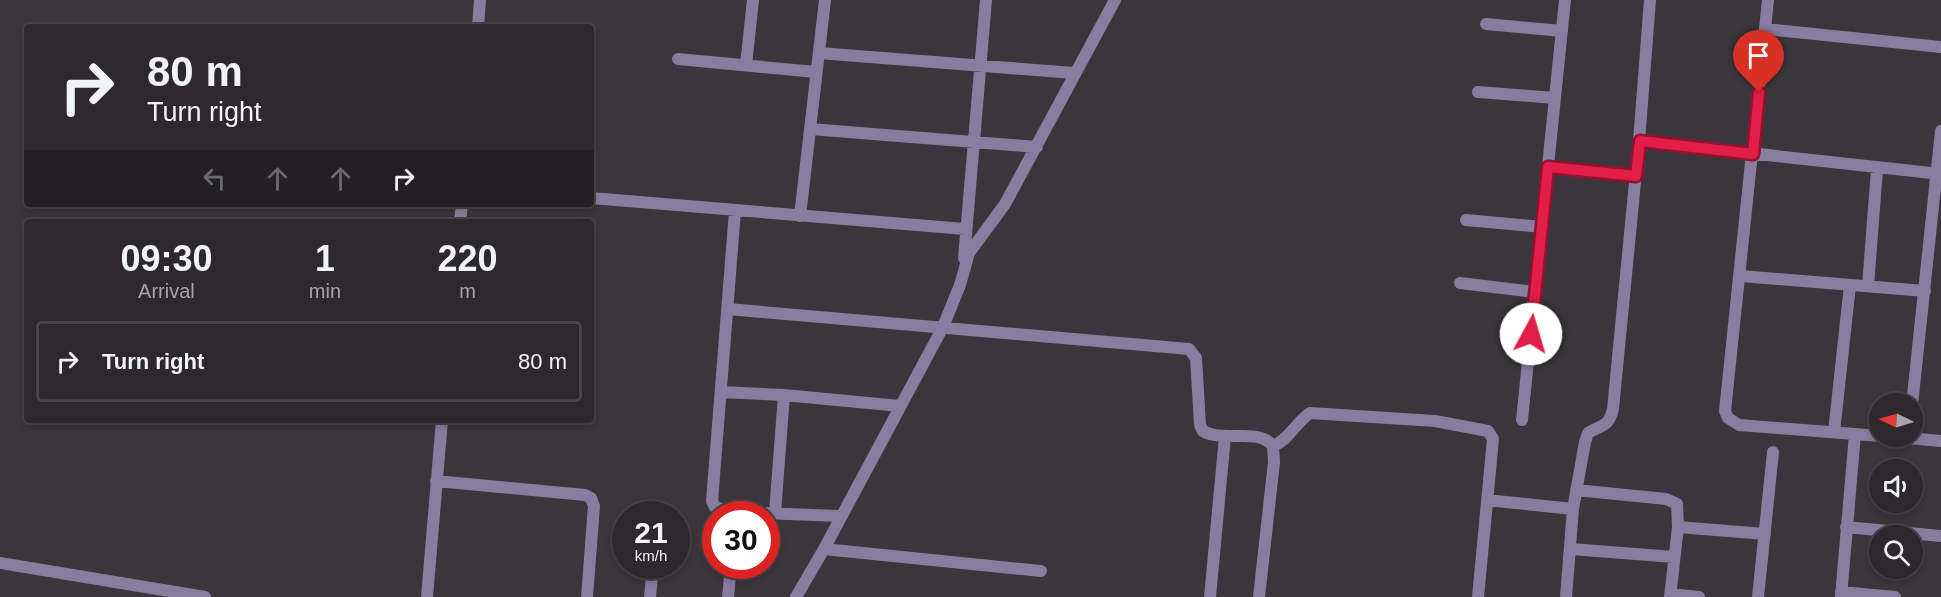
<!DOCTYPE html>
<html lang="en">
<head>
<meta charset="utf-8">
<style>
	:root { --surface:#2c282c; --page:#383438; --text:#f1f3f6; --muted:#a6a6a9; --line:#484448 }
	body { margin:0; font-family:Helvetica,sans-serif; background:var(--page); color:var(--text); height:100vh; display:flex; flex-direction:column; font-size:22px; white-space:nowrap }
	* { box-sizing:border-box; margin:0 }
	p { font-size:20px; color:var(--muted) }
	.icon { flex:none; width:33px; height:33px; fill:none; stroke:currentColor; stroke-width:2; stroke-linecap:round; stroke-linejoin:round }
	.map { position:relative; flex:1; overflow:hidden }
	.panel { position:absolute; left:24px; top:219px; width:570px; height:204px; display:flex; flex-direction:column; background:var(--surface); border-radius:6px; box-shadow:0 3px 9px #0003,0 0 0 2px var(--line) }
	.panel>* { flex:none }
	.banner { position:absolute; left:24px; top:24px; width:570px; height:183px; border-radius:6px; box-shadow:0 3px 9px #0003,0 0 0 2px var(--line); background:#2c282c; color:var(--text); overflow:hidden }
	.needle { width:39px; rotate:275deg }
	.controls { position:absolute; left:1869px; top:393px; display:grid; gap:12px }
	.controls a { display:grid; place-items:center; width:54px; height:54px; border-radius:50%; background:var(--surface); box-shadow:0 3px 9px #0003,0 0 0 2px var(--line); font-size:30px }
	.speed { position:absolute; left:612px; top:501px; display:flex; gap:12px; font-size:30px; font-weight:700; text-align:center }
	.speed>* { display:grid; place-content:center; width:78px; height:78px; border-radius:50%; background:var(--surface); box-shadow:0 3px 9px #0003,0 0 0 2px var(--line); line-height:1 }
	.speed small { font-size:15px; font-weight:400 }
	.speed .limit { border:9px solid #d22; background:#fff; color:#111 }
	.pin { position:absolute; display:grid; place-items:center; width:51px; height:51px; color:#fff; margin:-62px -26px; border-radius:50% 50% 50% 0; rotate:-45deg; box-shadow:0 0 6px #0007 }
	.pin .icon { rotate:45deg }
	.me { position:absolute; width:66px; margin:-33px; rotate:6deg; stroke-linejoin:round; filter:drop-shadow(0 0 4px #0008) }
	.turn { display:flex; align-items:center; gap:21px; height:126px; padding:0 24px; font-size:27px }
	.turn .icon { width:78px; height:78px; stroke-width:2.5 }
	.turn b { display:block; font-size:42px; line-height:51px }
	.lanes { display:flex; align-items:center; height:57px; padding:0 24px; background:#0003; justify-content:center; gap:30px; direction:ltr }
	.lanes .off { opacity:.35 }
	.eta { display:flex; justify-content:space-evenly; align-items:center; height:102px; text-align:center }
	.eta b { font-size:36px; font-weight:700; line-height:42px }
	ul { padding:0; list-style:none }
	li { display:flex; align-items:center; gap:18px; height:81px; margin:0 12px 9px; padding:0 12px; border:3px solid var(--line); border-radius:6px }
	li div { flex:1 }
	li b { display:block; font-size:22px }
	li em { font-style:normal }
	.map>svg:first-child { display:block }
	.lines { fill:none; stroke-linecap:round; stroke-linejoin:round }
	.street { stroke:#877d9e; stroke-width:12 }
	.route-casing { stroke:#92132f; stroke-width:15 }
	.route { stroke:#e11d48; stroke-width:10 }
</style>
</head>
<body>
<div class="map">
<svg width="1941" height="597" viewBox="0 0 1941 597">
	<rect width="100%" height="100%" fill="#3a363b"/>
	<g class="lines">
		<!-- street -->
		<path class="street" d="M1768,0l-43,411 3,7 11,7 141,11
			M1486,24l76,7
			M478,27l2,-27
			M1766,29l175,18
			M819,53l255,20
			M678,59l138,13
			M746,65l7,-65
			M1478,92l77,6
			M810,129l227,18
			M1639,141l302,33
			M1548,167l88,9
			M591,198l374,31
			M735,211l-23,290 3,6 18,5 107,4
			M800,216l25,-216
			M1466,220l76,7
			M460,222l2,-18
			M964,258l22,-258
			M1741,276l184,15
			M1460,283l75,9
			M1868,286l9,-117
			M728,309l461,40 7,9 4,67 3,6c20,12 55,-4 70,15l1,16 -15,135
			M721,392l63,3 -9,118
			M784,395l116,11
			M1912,405l29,-274
			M1522,420l43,-420
			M1834,432l16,-147
			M1885,436l56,5
			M1273,446c17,-7 22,-23 37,-33l125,8 53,10 5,8 -15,158
			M436,481l149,14 6,3 3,8 -7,91
			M1576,490l90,9 11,5 1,23 -8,70
			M1487,500l86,9
			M1678,527l87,7
			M1846,527l95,9
			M824,549l217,22
			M1571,549l103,8
			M0,563l205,34
			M1841,592l54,5
			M1671,594l28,3
			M427,597l15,-177
			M650,597l3,-31
			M728,597l3,-31
			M796,597l28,-48 119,-222 17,-42 9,-32 36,-49 110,-204
			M1210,597l15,-161
			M1566,597l7,-88 12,-67 3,-9c15,-9 20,-5 25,-24l26,-268 11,-141
			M1758,597l15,-145
			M1841,597l14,-163"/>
	</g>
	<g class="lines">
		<!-- route casing -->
		<g class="route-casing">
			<path id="route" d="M1531,334l17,-167 88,9 4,-35 113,13 6,-62"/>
		</g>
		<!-- route -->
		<use href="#route" class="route"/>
	</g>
</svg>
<div class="controls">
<a><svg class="needle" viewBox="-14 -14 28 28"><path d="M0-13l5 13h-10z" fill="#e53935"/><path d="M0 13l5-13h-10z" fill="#a6a6a9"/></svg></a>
<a><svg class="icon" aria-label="sound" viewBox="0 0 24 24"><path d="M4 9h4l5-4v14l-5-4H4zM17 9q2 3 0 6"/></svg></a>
<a><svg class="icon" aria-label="search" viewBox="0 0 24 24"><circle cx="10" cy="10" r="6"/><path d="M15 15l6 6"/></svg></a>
</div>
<div class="speed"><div>21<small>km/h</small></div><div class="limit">30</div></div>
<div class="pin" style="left:1759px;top:92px;background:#d93025"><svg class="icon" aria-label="arrive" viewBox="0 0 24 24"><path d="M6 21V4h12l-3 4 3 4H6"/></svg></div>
<svg class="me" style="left:1531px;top:334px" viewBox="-20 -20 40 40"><circle r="19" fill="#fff"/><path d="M0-13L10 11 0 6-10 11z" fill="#e11d48"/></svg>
<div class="banner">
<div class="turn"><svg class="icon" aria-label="right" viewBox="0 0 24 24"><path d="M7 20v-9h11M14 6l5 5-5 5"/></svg><div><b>80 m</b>Turn right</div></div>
<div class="lanes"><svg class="icon off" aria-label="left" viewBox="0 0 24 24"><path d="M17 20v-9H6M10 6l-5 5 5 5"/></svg><svg class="icon off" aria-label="ahead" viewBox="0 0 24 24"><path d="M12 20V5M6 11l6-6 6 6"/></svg><svg class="icon off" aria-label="ahead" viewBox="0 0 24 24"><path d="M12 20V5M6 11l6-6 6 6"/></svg><svg class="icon" aria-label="right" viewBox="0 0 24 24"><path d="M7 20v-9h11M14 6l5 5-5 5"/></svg></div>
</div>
<section class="panel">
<div class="eta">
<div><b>09:30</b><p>Arrival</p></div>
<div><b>1</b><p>min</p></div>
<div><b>220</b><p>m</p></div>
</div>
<ul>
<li><svg class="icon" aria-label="right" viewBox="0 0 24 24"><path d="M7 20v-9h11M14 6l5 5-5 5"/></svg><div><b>Turn right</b></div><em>80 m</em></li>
</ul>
</section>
</div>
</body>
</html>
